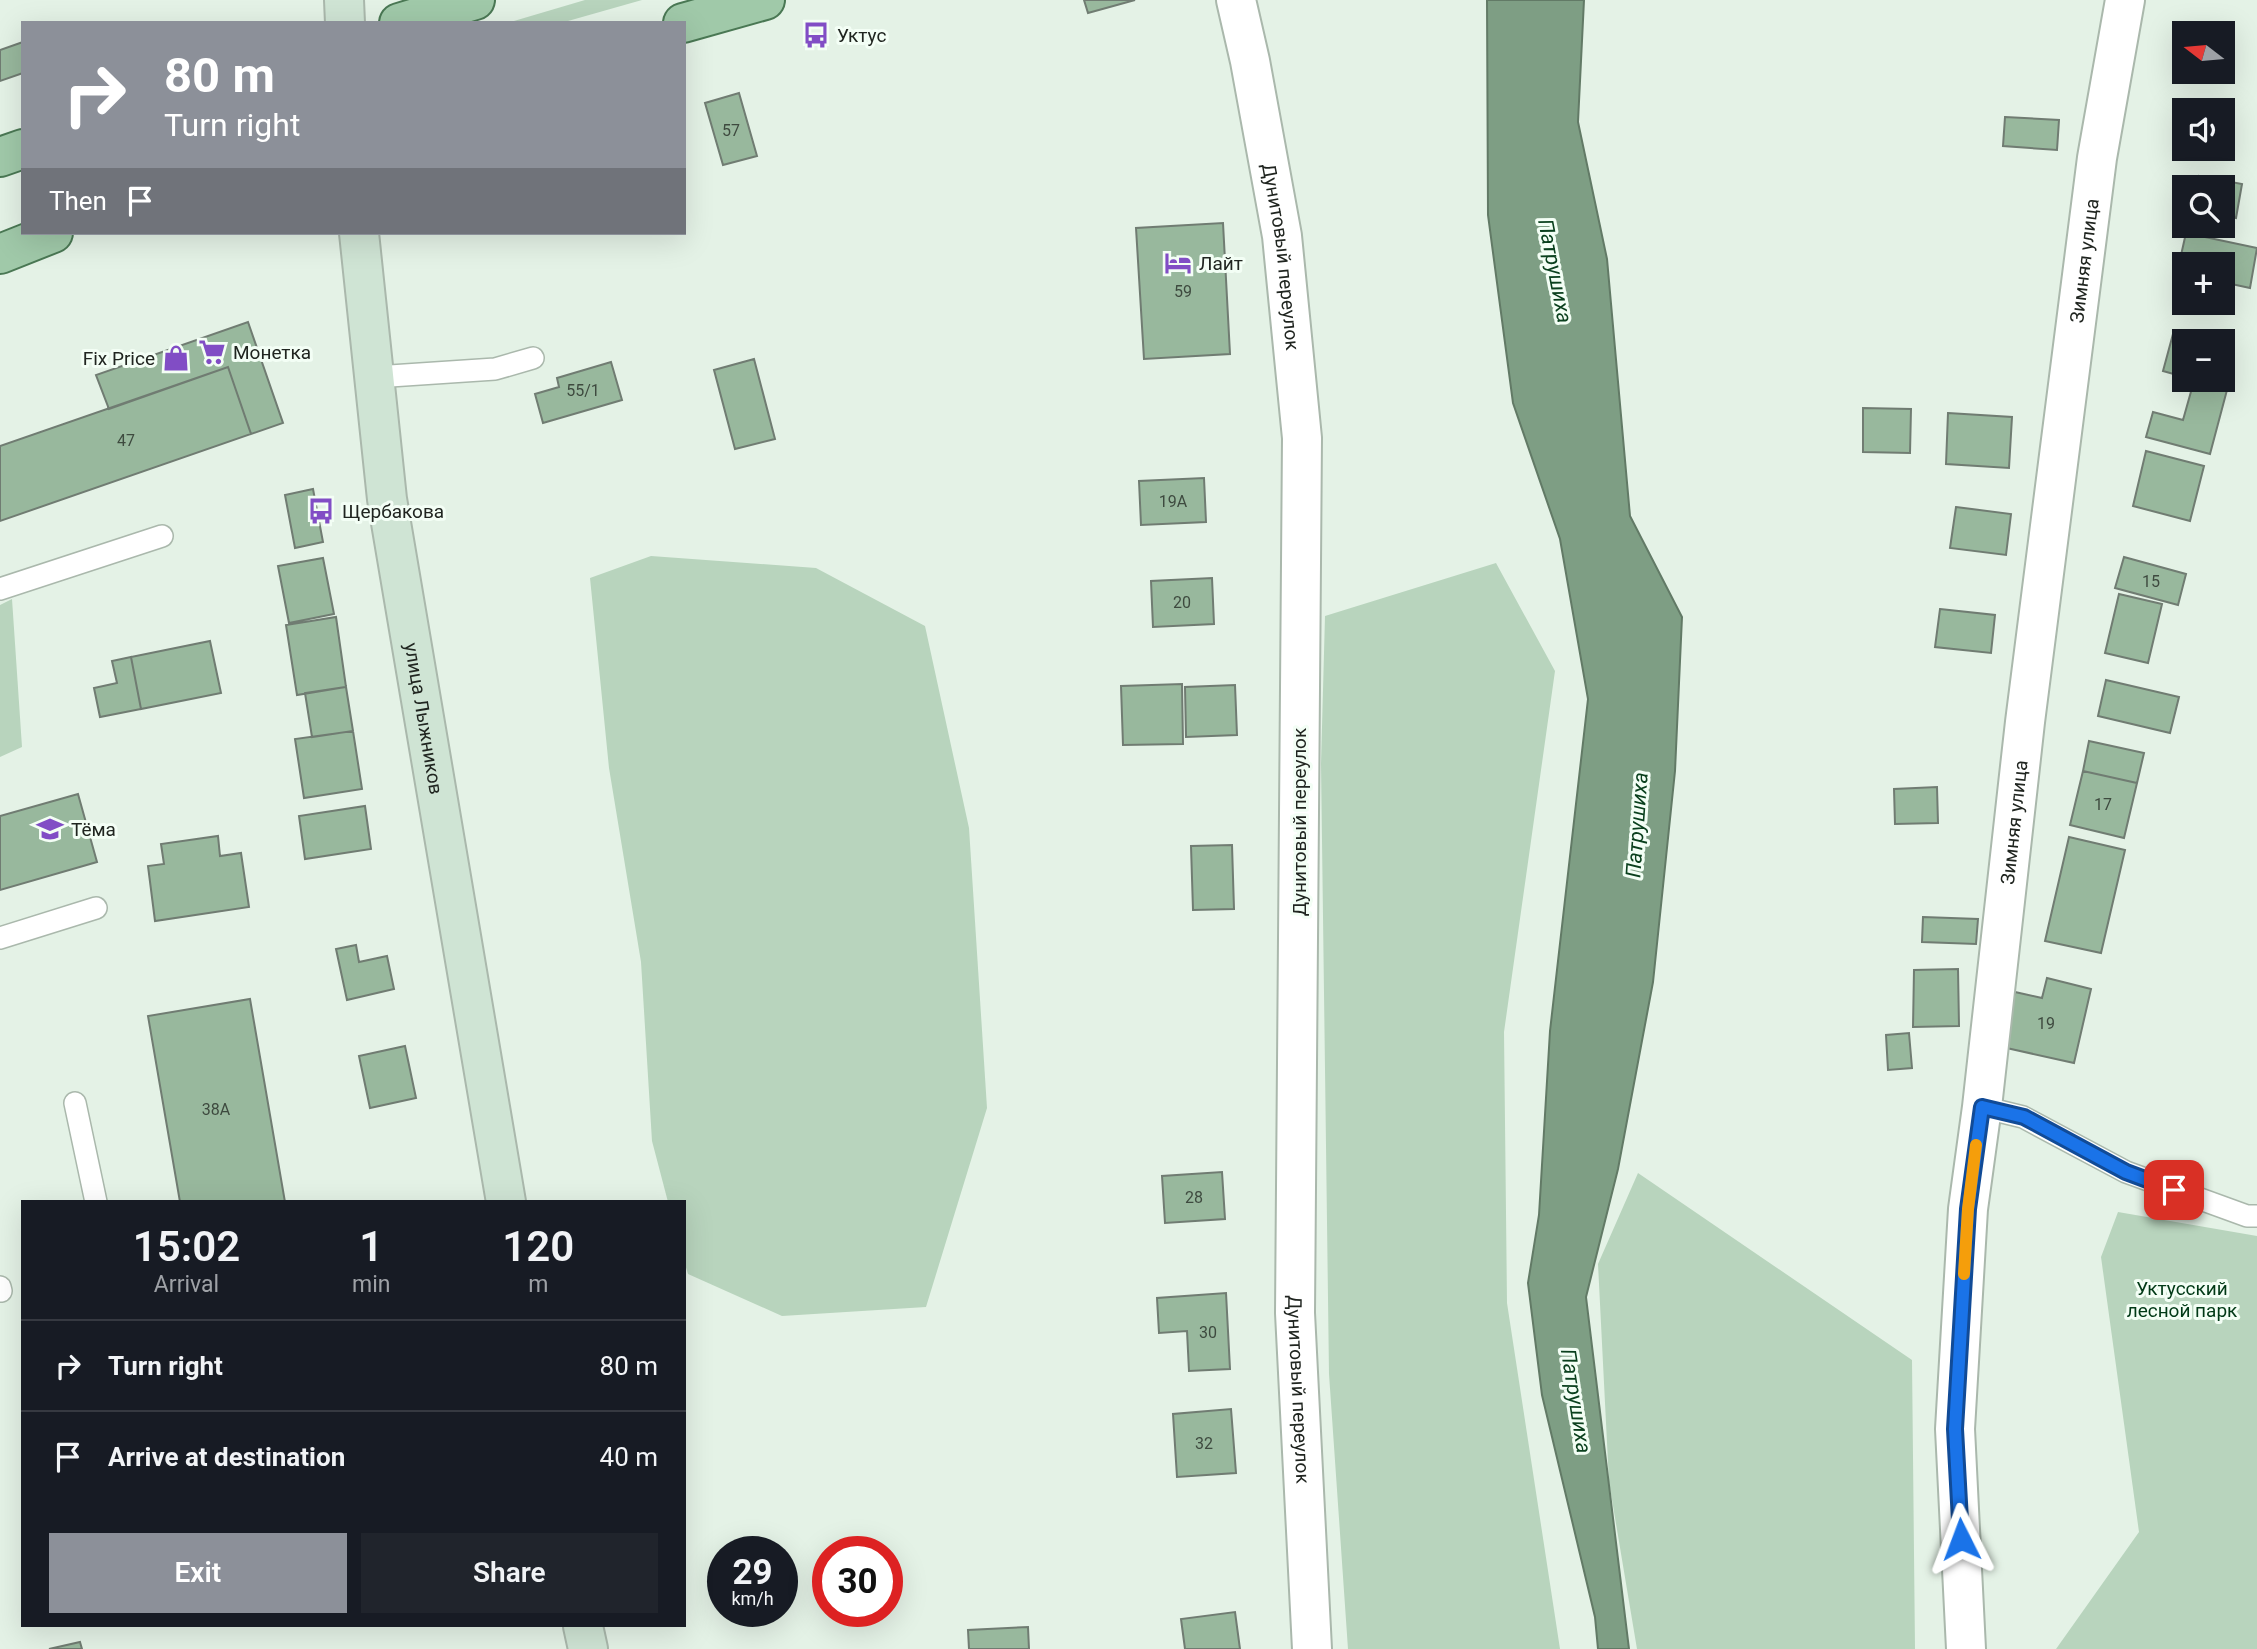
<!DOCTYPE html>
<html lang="en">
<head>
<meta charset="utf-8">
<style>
	:root { --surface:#171b24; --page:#20242c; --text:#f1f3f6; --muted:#9ea1a6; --line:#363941; --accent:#8c9099 }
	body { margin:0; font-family:Roboto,sans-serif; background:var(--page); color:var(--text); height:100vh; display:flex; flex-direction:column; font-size:26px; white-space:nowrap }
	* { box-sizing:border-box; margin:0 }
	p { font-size:23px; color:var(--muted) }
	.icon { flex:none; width:38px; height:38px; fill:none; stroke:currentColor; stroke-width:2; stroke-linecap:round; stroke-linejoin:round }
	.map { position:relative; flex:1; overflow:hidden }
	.details { position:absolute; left:21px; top:1200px; width:665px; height:427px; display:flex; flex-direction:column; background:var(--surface); border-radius:0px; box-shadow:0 7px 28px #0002 }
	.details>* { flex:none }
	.hud { position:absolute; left:21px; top:21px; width:665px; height:214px; border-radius:0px; box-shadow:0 7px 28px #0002; background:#8c9099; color:#fff; overflow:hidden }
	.needle { width:46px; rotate:286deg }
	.fabs { position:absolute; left:2172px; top:21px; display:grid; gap:14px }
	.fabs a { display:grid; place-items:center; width:63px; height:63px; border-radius:0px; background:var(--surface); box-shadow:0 7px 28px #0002; font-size:35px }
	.speed { position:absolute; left:707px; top:1536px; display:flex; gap:14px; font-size:35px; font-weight:700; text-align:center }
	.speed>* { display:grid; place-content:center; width:91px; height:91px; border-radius:50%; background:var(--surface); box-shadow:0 7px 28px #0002; line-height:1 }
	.speed small { font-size:18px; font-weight:400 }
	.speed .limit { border:10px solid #d22; background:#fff; color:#111 }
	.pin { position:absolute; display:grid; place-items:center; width:60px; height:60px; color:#fff; margin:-30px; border-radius:14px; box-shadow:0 4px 10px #0006 }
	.me { position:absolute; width:77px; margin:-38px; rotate:357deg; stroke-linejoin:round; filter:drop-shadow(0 0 5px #0008) }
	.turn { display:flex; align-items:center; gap:24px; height:147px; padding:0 28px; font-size:32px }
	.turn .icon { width:91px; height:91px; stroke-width:2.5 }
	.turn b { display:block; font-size:49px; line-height:60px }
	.then { display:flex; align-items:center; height:66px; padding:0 28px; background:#0003; gap:14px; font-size:26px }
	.eta { display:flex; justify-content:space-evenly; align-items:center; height:119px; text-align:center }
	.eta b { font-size:42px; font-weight:600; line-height:49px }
	.button { display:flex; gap:14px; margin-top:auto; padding:14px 28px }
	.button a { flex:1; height:80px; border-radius:0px; background:var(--accent); color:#fff; font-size:28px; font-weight:600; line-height:80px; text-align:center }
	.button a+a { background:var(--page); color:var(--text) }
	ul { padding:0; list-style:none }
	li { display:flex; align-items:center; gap:21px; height:91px; padding:0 28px; border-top:2px solid var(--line) }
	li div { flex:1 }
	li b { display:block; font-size:26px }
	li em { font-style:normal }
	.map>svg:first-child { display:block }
	.green { fill:#b8d4bd }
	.water { fill:#7e9e84; stroke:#627a66; stroke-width:2 }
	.building { fill:#98b89d; stroke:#707c72; stroke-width:2 }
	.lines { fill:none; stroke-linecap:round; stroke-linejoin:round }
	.lane-casing { stroke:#aab8ac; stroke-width:24 }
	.street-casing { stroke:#aab8ac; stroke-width:42 }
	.secondary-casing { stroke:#aab8ac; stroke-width:42 }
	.primary-casing { stroke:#4a7854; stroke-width:42 }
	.lane { stroke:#fff; stroke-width:21 }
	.street { stroke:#fff; stroke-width:38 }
	.secondary { stroke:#cfe4d4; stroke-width:38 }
	.primary { stroke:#a0c9a9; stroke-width:38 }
	.route-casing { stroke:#114b97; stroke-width:18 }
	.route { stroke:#1a73e8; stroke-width:12 }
	.slow { stroke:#f59e0b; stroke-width:12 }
	.labels { text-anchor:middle; stroke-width:6; stroke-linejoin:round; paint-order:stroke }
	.number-label { font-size:16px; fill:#3e4a3f }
	.poi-label { font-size:19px; fill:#202520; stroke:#f3fef5; text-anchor:start }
	.street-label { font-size:19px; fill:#202520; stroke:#f3fef5 }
	.park-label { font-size:19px; fill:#013916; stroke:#f3fef5 }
	.water-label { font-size:21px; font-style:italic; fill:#0a401d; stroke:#f3fef5 }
</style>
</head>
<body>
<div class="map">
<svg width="2257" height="1649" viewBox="0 0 2257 1649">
	<rect width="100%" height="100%" fill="#e4f2e6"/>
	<!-- green -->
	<path class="green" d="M585,0h57l-81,23h-54z
		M651,556l165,12 109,58 44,202 18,280 -61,199 -144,9 -94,-42 -4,-13v-59h-16l-16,-61 -11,-179 -32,-194 -19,-190z
		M1496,563l59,108 -51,361 3,271 53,346h-212l-19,-275 -8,-610 4,-148z
		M12,599l10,148 -22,10v-152z
		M1638,1173l274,187 3,289h-278l-28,-167 -11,-218z
		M2118,1212l139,24v413h-201l83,-117 -38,-275z"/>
	<!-- water -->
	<path class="water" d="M1487,0h97l-6,122 29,137 23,257 52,101 -7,154 -22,211 -35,187 -32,128 43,352h-31l-3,-32 -53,-222 -14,-112 11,-68 11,-184 38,-332 -28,-160 -47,-136 -25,-188z"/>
	<!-- building -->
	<path class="building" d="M1084,0h51l-47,13z
		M23,42v31l-23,8v-31z
		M739,93l18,63 -34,9 -18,-62z
		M2005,117l54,3 -2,30 -54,-4z
		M2199,176l43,8 -6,34 -14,-3v-28h-26z
		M1223,223l7,131 -86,5 -8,-131z
		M2186,233l71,15 -7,40 -28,-6v-18h-38v10l-7,-1z
		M248,322l35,101 -32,11 -23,-67 -119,42 -13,-34z
		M2173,334l29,7h-18v36l-21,-6z
		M754,359l21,80 -40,10 -21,-79z
		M611,362l11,38 -79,23 -8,-29 24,-7 -2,-9z
		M228,367l23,67 -251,87v-75z
		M2194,381l33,9 -17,64 -64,-17 7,-25 30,8z
		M1863,408l48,1 -1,44 -47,-1z
		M1948,413l64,4 -3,51 -63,-4z
		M2146,451l58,15 -14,55 -57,-15z
		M1204,478l2,44 -65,3 -2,-44z
		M313,489l10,53 -28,6 -10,-53z
		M1956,507l55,7 -5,41 -56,-7z
		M2124,557l62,17 -8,31 -63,-17z
		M323,558l11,56 -45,9 -11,-57z
		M1212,578l2,46 -61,3 -2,-46z
		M2119,594l43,10 -14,59 -43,-10z
		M1940,609l55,6 -4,38 -56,-6z
		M336,617l10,70 -49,8 -11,-70z
		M210,641l11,52 -80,16 -10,-52z
		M131,657l10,52 -41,8 -6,-29 23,-5 -5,-22z
		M2106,680l73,17 -9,36 -72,-17z
		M1182,684l1,60 -60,1 -2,-59z
		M1235,685l2,50 -51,2 -1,-50z
		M346,687l7,44 -41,6 -7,-44z
		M353,731l9,58 -58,9 -9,-59z
		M2089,741l55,12 -7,30 -54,-12z
		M2083,771l54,12 -13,55 -54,-13z
		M1937,787l1,36 -43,1 -1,-35z
		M78,794l19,68 -97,28v-74z
		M365,806l6,43 -66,10 -6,-43z
		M218,836l2,20 21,-3 8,54 -94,14 -7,-55 16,-2 -3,-20z
		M2069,837l56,13 -24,103 -56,-12z
		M1232,845l2,64 -41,1 -2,-64z
		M1923,917l55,2 -2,25 -54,-2z
		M356,945l3,17 28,-6 7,33 -47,11 -11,-51z
		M1958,969l1,57 -46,1 1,-57z
		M2047,978l44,11 -17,74 -72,-16 13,-55 27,6z
		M250,999l35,203h-105l-32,-186z
		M1909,1033l3,35 -24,2 -2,-35z
		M405,1046l11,52 -46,10 -11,-52z
		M1222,1172l3,47 -60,4 -3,-47z
		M1226,1293l4,76 -41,2 -2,-40 -28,2 -2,-35z
		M1231,1409l5,64 -59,4 -4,-63z
		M1235,1612l5,37h-55l-4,-30z
		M1028,1627l1,22h-60l-1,-19z
		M80,1642l2,7h-33z"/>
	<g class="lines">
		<!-- lane casing -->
		<g class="lane-casing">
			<path id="lane" d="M375,377l120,-8 38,-11
				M0,589l162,-53
				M0,938l96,-30
				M75,1103l21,99
				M1982,1107l41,10 103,55 121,44h10
				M0,1287l1,4"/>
		</g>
		<!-- street casing -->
		<g class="street-casing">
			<g id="street">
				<path id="s1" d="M1236,0l14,61 32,175 20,202 -7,875 17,336"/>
				<path id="s2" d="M1966,1649l-11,-220 13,-220 14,-102 43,-385 72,-564 28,-158"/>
			</g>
		</g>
		<!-- secondary casing -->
		<g class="secondary-casing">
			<g id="secondary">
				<path d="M344,0l1,23"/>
				<path id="s3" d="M359,233l28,266 119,703"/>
				<path d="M583,1626l5,23"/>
			</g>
		</g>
		<!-- primary casing -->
		<g class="primary-casing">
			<path id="primary" d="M399,23l76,-23
				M683,23l82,-23
				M0,157l23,-8
				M0,254l53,-21"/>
		</g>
		<!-- lane -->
		<use href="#lane" class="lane"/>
		<!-- street -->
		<use href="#street" class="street"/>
		<!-- secondary -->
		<use href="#secondary" class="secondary"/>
		<!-- primary -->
		<use href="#primary" class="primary"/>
	</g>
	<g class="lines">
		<!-- route casing -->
		<g class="route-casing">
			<path id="route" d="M1961,1539l-6,-110 13,-220 14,-102 42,10 102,55 48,18"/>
		</g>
		<!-- route -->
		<use href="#route" class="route"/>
		<!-- slow -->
		<path class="slow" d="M1964,1274l4,-65 8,-64"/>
	</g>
	<!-- icons -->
	<defs>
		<g id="bus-bare" transform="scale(2.1)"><path d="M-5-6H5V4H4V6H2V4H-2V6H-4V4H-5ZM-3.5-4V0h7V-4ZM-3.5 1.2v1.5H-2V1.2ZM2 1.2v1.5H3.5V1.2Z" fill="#814dc5" stroke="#f3fef5" stroke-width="2.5" paint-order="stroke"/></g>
		<g id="hotel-bare" transform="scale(2.1)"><path d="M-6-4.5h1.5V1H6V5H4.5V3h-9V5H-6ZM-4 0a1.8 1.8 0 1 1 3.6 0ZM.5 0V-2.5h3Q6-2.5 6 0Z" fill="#814dc5" stroke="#f3fef5" stroke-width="2.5" paint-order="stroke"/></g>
		<g id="supermarket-bare" transform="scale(2.1)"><path d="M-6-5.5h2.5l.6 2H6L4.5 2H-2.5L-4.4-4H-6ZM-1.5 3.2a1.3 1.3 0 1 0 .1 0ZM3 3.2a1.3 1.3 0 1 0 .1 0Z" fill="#814dc5" stroke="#f3fef5" stroke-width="2.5" paint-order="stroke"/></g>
		<g id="shop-bare" transform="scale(2.1)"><path d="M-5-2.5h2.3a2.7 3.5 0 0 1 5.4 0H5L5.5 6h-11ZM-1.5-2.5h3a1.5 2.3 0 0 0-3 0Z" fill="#814dc5" stroke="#f3fef5" stroke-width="2.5" paint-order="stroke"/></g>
		<g id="school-bare" transform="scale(2.1)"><path d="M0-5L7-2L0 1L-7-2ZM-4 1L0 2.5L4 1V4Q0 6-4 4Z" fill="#814dc5" stroke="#f3fef5" stroke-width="2.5" paint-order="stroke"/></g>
	</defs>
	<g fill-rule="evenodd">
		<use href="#bus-bare" x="816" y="35"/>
		<use href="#hotel-bare" x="1178" y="263"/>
		<use href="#supermarket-bare" x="212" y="352"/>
		<use href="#shop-bare" x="176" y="358"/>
		<use href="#bus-bare" x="321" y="511"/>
		<use href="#school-bare" x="50" y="829"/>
	</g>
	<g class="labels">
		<!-- number labels -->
		<g class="number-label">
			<text x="731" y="136">57</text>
			<text x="1183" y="297">59</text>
			<text x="583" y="396">55/1</text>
			<text x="126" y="446">47</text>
			<text x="1173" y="507">19А</text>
			<text x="2151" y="587">15</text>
			<text x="1182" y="608">20</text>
			<text x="2103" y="810">17</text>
			<text x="2046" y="1029">19</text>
			<text x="216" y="1115">38А</text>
			<text x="1194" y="1203">28</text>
			<text x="1208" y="1338">30</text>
			<text x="1204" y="1449">32</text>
		</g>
		<!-- poi labels -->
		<g class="poi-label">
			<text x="837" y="42">Уктус</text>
			<text x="1199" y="270">Лайт</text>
			<text x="233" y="359">Монетка</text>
			<text x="155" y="365" text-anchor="end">Fix Price</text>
			<text x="342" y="518">Щербакова</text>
			<text x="71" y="836">Тёма</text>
		</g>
		<!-- street labels -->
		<g class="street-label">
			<text dy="7" stroke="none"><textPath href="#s1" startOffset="261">Дунитовый переулок</textPath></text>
			<text dy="7" stroke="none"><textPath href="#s2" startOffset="1396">Зимняя улица</textPath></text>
			<text dy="7" stroke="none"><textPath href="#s3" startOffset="490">улица Лыжников</textPath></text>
			<text transform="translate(1299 822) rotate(-90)" y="7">Дунитовый переулок</text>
			<text dy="7" stroke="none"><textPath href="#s2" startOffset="830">Зимняя улица</textPath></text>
			<text dy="7" stroke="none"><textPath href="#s1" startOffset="1395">Дунитовый переулок</textPath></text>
		</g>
		<!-- park labels -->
		<g class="park-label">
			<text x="2182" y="1295">Уктусский<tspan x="2182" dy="22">лесной парк</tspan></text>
		</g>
		<!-- water labels -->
		<g class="water-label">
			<text transform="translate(1555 271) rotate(79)" y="7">Патрушиха</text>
			<text transform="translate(1637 825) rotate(-86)" y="7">Патрушиха</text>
			<text transform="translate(1576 1401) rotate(81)" y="7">Патрушиха</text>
		</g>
	</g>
</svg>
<div class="fabs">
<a><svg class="needle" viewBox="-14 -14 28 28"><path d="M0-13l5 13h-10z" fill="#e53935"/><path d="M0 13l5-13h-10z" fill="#9ea1a6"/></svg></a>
<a><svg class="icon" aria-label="sound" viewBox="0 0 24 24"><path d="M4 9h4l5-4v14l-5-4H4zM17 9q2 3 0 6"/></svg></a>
<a><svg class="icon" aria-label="search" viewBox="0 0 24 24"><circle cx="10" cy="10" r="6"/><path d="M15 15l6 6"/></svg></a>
<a>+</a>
<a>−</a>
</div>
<div class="speed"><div>29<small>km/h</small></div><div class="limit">30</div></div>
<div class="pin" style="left:2174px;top:1190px;background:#d93025"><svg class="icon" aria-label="arrive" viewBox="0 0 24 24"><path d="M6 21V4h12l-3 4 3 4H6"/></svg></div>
<svg class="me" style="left:1961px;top:1539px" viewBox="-20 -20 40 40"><path d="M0-17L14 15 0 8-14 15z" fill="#1a73e8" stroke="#fff" stroke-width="4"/></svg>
<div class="hud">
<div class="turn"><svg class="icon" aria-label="right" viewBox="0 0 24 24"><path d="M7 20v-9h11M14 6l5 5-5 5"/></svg><div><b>80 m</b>Turn right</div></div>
<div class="then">Then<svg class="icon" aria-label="arrive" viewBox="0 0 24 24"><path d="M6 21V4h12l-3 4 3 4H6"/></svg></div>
</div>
<section class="details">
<div class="eta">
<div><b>15:02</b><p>Arrival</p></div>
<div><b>1</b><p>min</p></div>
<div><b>120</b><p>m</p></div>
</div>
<ul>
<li><svg class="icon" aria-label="right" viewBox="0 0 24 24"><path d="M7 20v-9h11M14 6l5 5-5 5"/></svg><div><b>Turn right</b></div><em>80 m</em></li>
<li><svg class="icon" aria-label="arrive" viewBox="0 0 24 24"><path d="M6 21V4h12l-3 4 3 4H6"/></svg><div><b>Arrive at destination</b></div><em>40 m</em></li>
</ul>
<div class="button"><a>Exit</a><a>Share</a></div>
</section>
</div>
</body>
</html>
